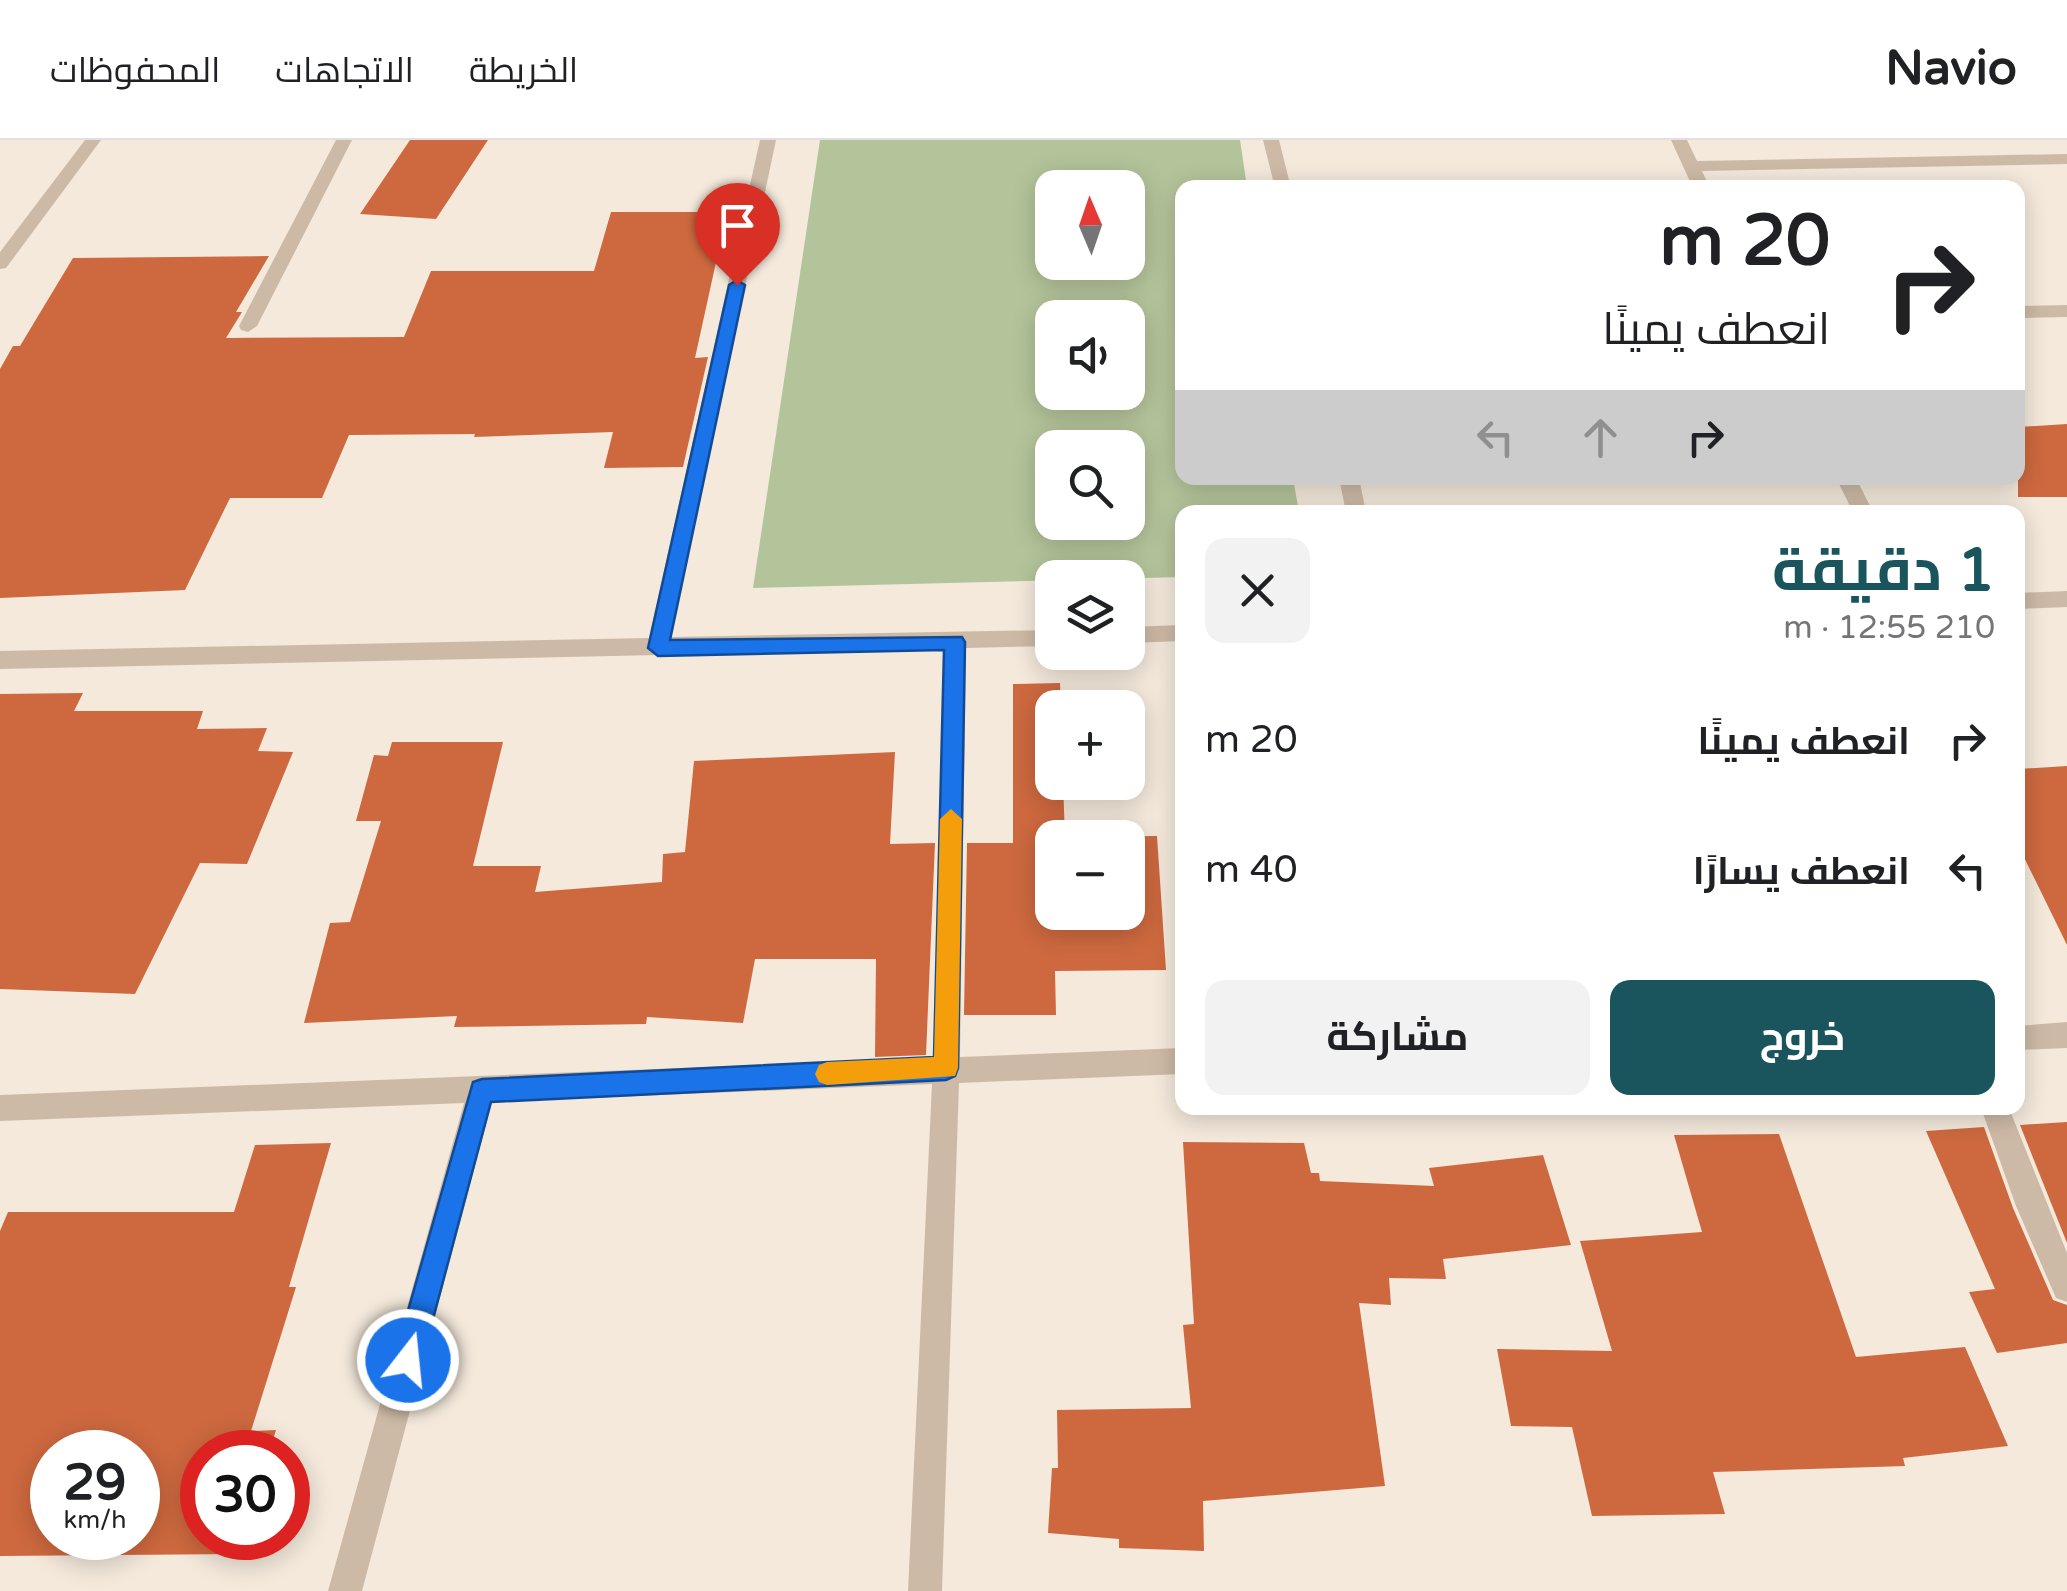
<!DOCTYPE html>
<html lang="ar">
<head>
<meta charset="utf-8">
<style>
	:root { --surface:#fff; --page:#f2f2f2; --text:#202124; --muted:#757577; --line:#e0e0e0; --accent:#1a555d }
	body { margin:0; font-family:"Varela Round",Cairo,sans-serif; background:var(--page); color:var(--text); direction:rtl; height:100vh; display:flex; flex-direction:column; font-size:38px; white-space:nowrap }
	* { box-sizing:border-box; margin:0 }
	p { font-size:32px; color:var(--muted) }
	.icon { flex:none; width:55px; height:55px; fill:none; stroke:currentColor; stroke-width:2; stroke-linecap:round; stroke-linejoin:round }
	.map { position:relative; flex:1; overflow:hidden; direction:ltr }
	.panel { position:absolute; left:1175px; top:365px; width:850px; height:610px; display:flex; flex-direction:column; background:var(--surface); border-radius:20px; box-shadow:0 5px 25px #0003; direction:rtl }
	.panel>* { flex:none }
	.guide { position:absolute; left:1175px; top:40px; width:850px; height:305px; border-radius:20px; box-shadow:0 5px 25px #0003; direction:rtl; background:#fff; color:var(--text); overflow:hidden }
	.needle { width:65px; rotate:358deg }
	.controls { position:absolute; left:1035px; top:30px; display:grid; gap:20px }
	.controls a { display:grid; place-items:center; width:110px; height:110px; border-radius:20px; background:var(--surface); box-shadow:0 5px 25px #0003; font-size:50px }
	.speed { position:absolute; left:30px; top:1290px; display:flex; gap:20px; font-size:50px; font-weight:700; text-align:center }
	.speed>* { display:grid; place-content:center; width:130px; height:130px; border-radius:50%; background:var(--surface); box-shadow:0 5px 25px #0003; line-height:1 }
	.speed small { font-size:25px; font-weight:400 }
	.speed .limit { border:15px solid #d22; background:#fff; color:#111 }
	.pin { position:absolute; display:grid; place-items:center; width:85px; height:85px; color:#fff; margin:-102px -42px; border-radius:50% 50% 50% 0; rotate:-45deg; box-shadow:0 0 10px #0007 }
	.pin .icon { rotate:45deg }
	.me { position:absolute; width:110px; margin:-55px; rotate:16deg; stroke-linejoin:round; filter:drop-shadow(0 0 8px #0008) }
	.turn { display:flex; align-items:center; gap:35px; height:210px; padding:0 30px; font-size:45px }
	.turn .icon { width:130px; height:130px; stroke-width:2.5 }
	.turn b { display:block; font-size:70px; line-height:85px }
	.lanes { display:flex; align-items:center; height:95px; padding:0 30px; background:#0003; justify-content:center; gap:50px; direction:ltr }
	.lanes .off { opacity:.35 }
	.round { display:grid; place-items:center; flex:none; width:105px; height:105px; border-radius:20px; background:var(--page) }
	.headline { display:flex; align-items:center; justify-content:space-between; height:170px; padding:0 30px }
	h1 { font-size:60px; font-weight:700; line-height:75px; color:var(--accent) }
	.primary-button { display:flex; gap:20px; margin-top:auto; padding:20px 30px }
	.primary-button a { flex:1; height:115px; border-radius:20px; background:var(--accent); color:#fff; font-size:40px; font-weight:700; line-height:115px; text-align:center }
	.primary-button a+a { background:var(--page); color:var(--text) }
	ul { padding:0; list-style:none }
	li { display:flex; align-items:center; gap:30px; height:130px; padding:0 30px }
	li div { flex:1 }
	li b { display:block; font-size:38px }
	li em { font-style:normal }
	header { display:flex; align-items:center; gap:60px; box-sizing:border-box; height:140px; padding:0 50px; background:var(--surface); border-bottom:2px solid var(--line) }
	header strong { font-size:48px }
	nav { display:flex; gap:55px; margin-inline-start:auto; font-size:35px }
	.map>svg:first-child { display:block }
	.green { fill:#b4c49a; fill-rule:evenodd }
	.building { fill:#ce693f; fill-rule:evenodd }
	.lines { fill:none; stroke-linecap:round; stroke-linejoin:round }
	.minor { fill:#cdbaa6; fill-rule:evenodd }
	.route { fill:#1a73e8; stroke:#114b97; stroke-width:2.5 }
	.slow { fill:#f59e0b }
</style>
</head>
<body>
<header>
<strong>Navio</strong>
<nav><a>الخريطة</a><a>الاتجاهات</a><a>المحفوظات</a></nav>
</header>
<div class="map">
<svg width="2067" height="1451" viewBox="0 0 2067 1451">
	<rect width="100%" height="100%" fill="#f4e9db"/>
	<!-- green -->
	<path class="green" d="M820,0h420l7,47 -65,1v290h111l6,34h-117v65l-429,11zM1052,48h76v74h-76zM1052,178h76v74h-76zM1052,308h76v74h-76z"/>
	<!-- building -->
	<path class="building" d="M410,0h78l-52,79 -76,-5z
		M611,72h116l-32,146 13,-1 -25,110 -79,1 9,-36 -139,5 1,-3 -126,1 -27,63h-92l-45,92 -185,8v-229l13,-23h7l53,-88 196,-2 -33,56h6l-16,26 178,-1 27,-66h163z
		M2067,284v73h-49v-70z
		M1060,543l1,25h-9v74h11l2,55 92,-1 9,134 -111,1 1,44h-92l3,-172h46v-159zM1052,698h76v74h-76z
		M83,553l-9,18h129l-6,18 70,-1 -9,23 35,1 -46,112 -47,-1 -65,131 -135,-5v-295z
		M392,602h111l-30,124h68l-6,26 127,-10 1,-28 22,-2 9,-91 201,-9 -5,92 45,-1 -9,212 -51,2 1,-98h-121l-12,64 -96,-6 -1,7 -192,3 3,-11 -153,7 26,-100 20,-1 31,-101h-25l18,-66 14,1z
		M2067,626v179l-49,-100v-76z
		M2067,982v121l-47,-118z
		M1984,987l29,81 40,92 14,5v38l-70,10 -28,-61 26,-3 -69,-158z
		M1779,994l77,223 109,-10 43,99 -105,12 2,8 -192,6 12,42 -133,2 -20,-89 -61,-1 -14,-77 115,2 -32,-110 122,-9 -28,-97z
		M1183,1002l121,1 7,30h8l1,8 114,5 -5,-18 114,-13 28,90 -128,14 3,20 -57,-1 2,27 -32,-2 26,183 -182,15 1,50 -85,-3v-9l-71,-6 4,-65h6l-1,-58 134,-2 -8,-83 11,-1z
		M331,1003l-42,144h7l-45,144 25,-1 -7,22h-67v86h43l-5,16 -240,2v-325l8,-19h226l21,-67zM52,1312h86v86h-86z"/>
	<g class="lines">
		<!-- minor -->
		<path class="minor" d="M85,0h16l-95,128 -6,1v-17z
			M336,0h16l-95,186 -9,6 -7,-2 -2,-4z
			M760,0h16l-105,497 381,-7v16l-86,2 -6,409 222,-9v26l-223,9 -17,508h-34l24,-507 -440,18 -130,489h-34l136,-488 -464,18v-26l933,-37 11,-409 -944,20v-18l649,-13z
			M1263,0h16l12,48h-16z
			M1671,0h16l10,21 370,-7v10l-365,7 8,17h-17z
			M2067,165v12l-49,1v-12z
			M1339,338h20l7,34h-20z
			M1836,338h20l17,34h-20z
			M2067,451v16l-49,2v-16z
			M1182,485v16l-54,2v-16z
			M2067,882v26l-49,2v-24z
			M1981,968h28l58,145v49l-11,-4 -40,-92z"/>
	</g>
	<!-- route -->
	<path class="route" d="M737,140l8,5 -75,355 292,-3 3,5 -7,426 -3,8 -9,4 -455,22 -69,258 -4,10 -10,4 -10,-4 -4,-10 79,-278 9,-3 452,-22 10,-407 -286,6 -10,-8 81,-363z"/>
	<!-- slow -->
	<path class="slow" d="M951,669l11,10 -4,249 -3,8 -128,9 -8,-3 -4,-8 4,-9 8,-3 107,-5 6,-238z"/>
</svg>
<div class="controls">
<a><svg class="needle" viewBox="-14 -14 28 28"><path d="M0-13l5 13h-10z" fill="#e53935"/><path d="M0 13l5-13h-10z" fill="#757577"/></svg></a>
<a><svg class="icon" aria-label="sound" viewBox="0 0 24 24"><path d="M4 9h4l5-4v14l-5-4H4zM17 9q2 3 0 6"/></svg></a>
<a><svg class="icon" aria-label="search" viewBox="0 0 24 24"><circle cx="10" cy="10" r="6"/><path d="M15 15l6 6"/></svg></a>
<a><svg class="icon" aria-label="layers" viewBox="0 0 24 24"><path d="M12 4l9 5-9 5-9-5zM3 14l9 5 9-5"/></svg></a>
<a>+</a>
<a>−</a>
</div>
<div class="speed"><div>29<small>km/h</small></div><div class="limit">30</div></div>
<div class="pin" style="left:737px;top:145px;background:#d93025"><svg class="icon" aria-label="arrive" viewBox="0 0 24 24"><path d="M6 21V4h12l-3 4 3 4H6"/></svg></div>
<svg class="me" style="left:408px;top:1220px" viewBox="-20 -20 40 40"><circle r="17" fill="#1a73e8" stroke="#fff" stroke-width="3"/><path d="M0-11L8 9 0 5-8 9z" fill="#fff"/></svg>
<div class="guide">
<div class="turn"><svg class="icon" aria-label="right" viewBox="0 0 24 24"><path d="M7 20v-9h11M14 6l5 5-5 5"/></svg><div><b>20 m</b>انعطف يمينًا</div></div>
<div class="lanes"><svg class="icon off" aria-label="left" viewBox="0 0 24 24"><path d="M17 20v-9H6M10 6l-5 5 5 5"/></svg><svg class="icon off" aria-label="ahead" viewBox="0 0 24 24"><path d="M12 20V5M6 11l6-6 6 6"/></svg><svg class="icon" aria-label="right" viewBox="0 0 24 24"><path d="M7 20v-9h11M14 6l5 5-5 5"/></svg></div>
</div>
<section class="panel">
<div class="headline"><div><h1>1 دقيقة</h1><p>210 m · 12:55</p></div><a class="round"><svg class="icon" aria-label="close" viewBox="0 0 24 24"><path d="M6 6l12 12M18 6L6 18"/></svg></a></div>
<ul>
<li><svg class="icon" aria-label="right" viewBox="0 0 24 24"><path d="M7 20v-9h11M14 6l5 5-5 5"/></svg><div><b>انعطف يمينًا</b></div><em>20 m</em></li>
<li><svg class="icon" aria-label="left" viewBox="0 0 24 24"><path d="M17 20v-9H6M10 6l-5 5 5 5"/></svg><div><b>انعطف يسارًا</b></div><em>40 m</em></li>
</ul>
<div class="primary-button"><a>خروج</a><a>مشاركة</a></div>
</section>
</div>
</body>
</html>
